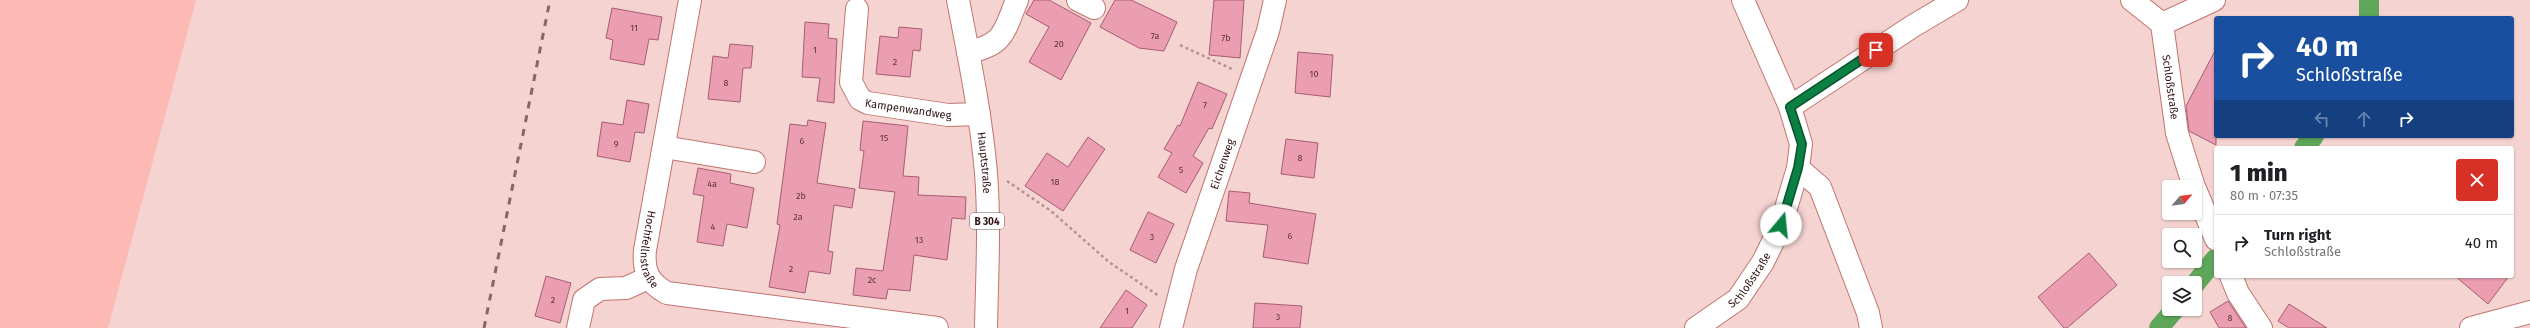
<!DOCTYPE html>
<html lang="en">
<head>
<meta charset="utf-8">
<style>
	:root { --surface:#fff; --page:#f6f6f6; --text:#202124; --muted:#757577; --line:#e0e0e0 }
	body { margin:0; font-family:"Fira Sans",sans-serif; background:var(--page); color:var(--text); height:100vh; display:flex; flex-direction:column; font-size:15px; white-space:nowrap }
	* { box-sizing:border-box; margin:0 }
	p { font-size:13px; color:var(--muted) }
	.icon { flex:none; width:22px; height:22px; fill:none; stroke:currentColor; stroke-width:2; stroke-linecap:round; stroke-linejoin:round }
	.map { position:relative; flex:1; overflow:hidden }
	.side { position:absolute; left:2214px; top:146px; width:300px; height:132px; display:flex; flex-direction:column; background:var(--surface); border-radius:4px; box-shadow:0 1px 3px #0004 }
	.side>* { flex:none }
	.guide { position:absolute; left:2214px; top:16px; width:300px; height:122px; border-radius:4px; box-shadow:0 1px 3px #0004; background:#1a4fa0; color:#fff; overflow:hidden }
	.needle { width:26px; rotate:61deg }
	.controls { position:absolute; left:2162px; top:180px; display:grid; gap:8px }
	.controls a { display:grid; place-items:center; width:40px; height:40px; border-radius:4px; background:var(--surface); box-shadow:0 1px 3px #0004; font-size:20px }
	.pin { position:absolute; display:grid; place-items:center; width:34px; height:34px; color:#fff; margin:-17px; border-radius:8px; box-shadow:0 2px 6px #0006 }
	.me { position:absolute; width:44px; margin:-22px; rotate:17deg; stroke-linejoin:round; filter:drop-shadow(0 0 3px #0008) }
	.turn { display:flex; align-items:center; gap:14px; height:84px; padding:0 16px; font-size:18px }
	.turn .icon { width:52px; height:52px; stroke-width:2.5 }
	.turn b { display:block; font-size:28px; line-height:34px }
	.lanes { display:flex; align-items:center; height:38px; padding:0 16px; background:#0003; justify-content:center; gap:20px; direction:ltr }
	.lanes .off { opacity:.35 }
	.round { display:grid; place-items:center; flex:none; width:42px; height:42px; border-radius:4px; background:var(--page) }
	.summary { display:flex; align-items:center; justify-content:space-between; height:68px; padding:0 16px }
	h1 { font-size:24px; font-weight:800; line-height:30px }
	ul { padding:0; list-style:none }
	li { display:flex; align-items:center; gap:12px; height:56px; padding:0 16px; border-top:1px solid var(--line) }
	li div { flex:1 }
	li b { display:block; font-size:15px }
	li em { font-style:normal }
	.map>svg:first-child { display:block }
	.green { fill:#fdb9b4 }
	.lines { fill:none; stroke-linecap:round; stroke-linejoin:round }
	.canal { stroke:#5ea65a; stroke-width:20 }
	.building { fill:#eb9db1; stroke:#a65e72 }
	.minor-casing { stroke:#c07571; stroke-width:24 }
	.major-casing { stroke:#c07571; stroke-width:24 }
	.path { stroke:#b49492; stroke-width:2.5; stroke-dasharray:3 3; stroke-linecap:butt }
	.minor { stroke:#fff; stroke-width:22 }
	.major { stroke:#fff; stroke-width:22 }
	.rail { stroke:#866765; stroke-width:3; stroke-dasharray:7 7; stroke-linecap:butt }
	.route-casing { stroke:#07532c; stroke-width:10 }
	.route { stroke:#0b8043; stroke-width:7 }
	.labels { text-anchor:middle; stroke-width:3; stroke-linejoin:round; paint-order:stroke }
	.number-label { font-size:9px; fill:#5e3539 }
	.shield { fill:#fdfdfd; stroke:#6d5858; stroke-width:1 }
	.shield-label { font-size:10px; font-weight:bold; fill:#2f1211 }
	.street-label { font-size:11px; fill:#2f1211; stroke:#fdfdfd }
</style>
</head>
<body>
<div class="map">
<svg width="2530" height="328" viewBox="0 0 2530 328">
	<rect width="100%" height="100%" fill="#f5d3d0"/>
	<!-- green -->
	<path class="green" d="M0,0h196l-88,328h-108z"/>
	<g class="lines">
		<!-- canal -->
		<path class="canal" d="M2369,0v18
			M2304,148l10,-12
			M2195,284l21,-26
			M2159,328l16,-19"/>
	</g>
	<!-- building -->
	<path class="building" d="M1034,0h15l42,23 -30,57 -32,-18 20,-35 -23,-13z
		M1115,0h16l46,22 -13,29 -25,-3 -39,-21z
		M1214,0h30l-4,58 -31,-3z
		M612,8l50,9 -4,23 -9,-1 -5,26 -34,-6 3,-19 -7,-2z
		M805,22l24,2 -1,14 9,1 -3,64 -17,-2 3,-23 -18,-1z
		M899,27l23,2 -2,22 -7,-1 -3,27 -34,-3 4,-38 18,2z
		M730,44l23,2 -2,22h-8l-3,34 -32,-3 5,-43 15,2z
		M2216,49v96l-27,-14 -3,-25z
		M1298,52l35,3 -3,42 -35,-4z
		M1198,82l29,12 -15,35 -3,-1 -16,28 10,7 -17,30 -28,-16 14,-24 -8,-4 14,-24 2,1z
		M627,100l22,4 -5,29 -9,-1 -5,30 -33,-6 5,-34 21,3z
		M808,120l18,3 -9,60 38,6 -3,19 -18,-3 -6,46 5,1 -3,22 -21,-3 -4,22 -36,-6 11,-62 -3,-1 13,-100 17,2z
		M863,121l45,5 -5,50 16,1 -1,18 48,2 -1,22 -13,-1 -5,42 -33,-5 -4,36 -22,-2 -2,10 -33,-4 3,-27 27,3 12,-79 -36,-4 5,-37 -4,-1z
		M1088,137l17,12 -42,62 -38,-25 22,-33 21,14z
		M1286,139l32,4 -4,35 -33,-4z
		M698,168l33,6 -1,9 24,5 -7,40 -20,-4 -4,22 -26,-4 7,-46 -11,-2z
		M1229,191l21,2 -1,10 67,11 -8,50 -45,-7 5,-32 -42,-4z
		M1148,212l26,12 -18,39 -26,-13z
		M2089,253l28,32 -50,43h-3l-26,-31z
		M546,276l25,7 -11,40 -25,-7z
		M2455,276h54l-21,28z
		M1126,290l21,15 -15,23h-32z
		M2228,301l18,27h-27l-9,-16z
		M1255,303l47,3 -2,22h-47z
		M2289,304l38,24h-38l-11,-7z"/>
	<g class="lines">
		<!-- minor casing -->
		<g class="minor-casing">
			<g id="minor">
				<path id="s1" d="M690,0l-45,250c-2,20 3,33 22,43l270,35"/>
				<path d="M1078,0l16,8"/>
				<path id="s2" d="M2132,0l30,24 15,109 17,54"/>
				<path id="s3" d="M857,9l-6,73 9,17 8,4 80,12 31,-1"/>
				<path d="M2162,24l52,-24"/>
				<path d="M968,52c37,-7 36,-21 49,-52"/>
				<path d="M1790,107l123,-81 44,-26"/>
				<path d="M664,147l90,15"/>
				<path d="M1798,168l22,19 48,126 3,15"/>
				<path d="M2195,189l21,50"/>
				<path d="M2231,276l7,17 23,35"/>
				<path d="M578,328l6,-28 16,-11 26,-1 22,-10"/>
				<path id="s4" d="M1171,328l15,-59 82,-238 7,-31"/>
				<path id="s5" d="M1696,328l42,-29 25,-37 18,-37 17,-57 3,-24 -11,-37 -47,-107"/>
				<path d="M2471,328l59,-16"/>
			</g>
		</g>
		<!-- major casing -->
		<g class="major-casing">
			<g id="major">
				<path id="s6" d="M958,0c11,57 23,115 28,173 4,52 1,104 0,155"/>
			</g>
		</g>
		<!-- path -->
		<path class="path" d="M1180,45l54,25
			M1007,181l44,30 58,51 50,34"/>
		<!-- minor -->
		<use href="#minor" class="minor"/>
		<!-- major -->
		<use href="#major" class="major"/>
		<!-- rail -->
		<path class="rail" d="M484,328l66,-328"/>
	</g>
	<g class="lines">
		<!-- route casing -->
		<g class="route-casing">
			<path id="route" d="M1781,225l17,-57 4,-24 -12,-37 86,-57"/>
		</g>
		<!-- route -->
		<use href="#route" class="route"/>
	</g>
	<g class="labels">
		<!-- number labels -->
		<g class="number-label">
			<text x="634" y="31">11</text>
			<text x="1155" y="39">7a</text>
			<text x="1226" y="41">7b</text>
			<text x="1059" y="47">20</text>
			<text x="815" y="53">1</text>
			<text x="895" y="65">2</text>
			<text x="1314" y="77">10</text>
			<text x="726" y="86">8</text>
			<text x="1205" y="108">7</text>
			<text x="884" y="141">15</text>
			<text x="802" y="144">6</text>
			<text x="616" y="147">9</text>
			<text x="1300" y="161">8</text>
			<text x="1181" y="173">5</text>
			<text x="1055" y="185">18</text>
			<text x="712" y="187">4a</text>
			<text x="801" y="199">2b</text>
			<text x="798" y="220">2a</text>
			<text x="713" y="230">4</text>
			<text x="1290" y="239">6</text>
			<text x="1152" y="240">3</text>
			<text x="919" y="243">13</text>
			<text x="791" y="272">2</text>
			<text x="872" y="283">2c</text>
			<text x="553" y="303">2</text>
			<text x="1127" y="314">1</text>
			<text x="1278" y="320">3</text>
			<text x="2230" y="321">8</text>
		</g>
		<!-- shield labels -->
		<rect class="shield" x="970" y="213" width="34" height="16" rx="3"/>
		<g class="shield-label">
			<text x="987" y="225">B 304</text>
		</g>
		<!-- street labels -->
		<g class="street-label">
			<text dy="4" stroke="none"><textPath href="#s2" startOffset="102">Schloßstraße</textPath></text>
			<text dy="4" stroke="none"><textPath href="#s3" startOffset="142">Kampenwandweg</textPath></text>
			<text dy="4" stroke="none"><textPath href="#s6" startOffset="165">Hauptstraße</textPath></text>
			<text dy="4" stroke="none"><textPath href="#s4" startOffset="172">Eichenweg</textPath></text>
			<text dy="4" stroke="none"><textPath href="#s1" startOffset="254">Hochfellnstraße</textPath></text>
			<text dy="4" stroke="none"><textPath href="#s5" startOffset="73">Schloßstraße</textPath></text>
		</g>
	</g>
</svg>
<div class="controls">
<a><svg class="needle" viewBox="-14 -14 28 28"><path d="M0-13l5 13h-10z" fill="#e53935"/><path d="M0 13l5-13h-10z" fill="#757577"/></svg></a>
<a><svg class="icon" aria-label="search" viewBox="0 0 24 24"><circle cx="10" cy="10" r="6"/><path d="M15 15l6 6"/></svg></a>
<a><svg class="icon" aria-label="layers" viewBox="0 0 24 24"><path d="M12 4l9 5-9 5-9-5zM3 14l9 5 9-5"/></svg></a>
</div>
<div class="pin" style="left:1876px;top:50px;background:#d93025"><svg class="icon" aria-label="arrive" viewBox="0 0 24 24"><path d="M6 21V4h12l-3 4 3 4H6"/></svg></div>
<svg class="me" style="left:1781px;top:225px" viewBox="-20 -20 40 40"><circle r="19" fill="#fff"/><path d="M0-13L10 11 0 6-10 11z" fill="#0b8043"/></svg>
<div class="guide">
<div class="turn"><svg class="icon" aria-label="right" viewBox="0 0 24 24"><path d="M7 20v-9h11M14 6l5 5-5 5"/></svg><div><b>40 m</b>Schloßstraße</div></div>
<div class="lanes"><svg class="icon off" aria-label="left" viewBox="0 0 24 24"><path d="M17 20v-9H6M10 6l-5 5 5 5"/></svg><svg class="icon off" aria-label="ahead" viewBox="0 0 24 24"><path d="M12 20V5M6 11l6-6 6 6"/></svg><svg class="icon" aria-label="right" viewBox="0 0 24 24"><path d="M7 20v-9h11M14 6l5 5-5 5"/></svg></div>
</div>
<section class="side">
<div class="summary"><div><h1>1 min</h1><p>80 m · 07:35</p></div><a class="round" style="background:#d93025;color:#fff"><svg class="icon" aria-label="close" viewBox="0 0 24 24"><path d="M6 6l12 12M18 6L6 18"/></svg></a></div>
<ul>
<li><svg class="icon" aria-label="right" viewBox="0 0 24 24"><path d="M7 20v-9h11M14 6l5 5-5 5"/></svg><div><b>Turn right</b><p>Schloßstraße</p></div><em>40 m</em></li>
</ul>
</section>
</div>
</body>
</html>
